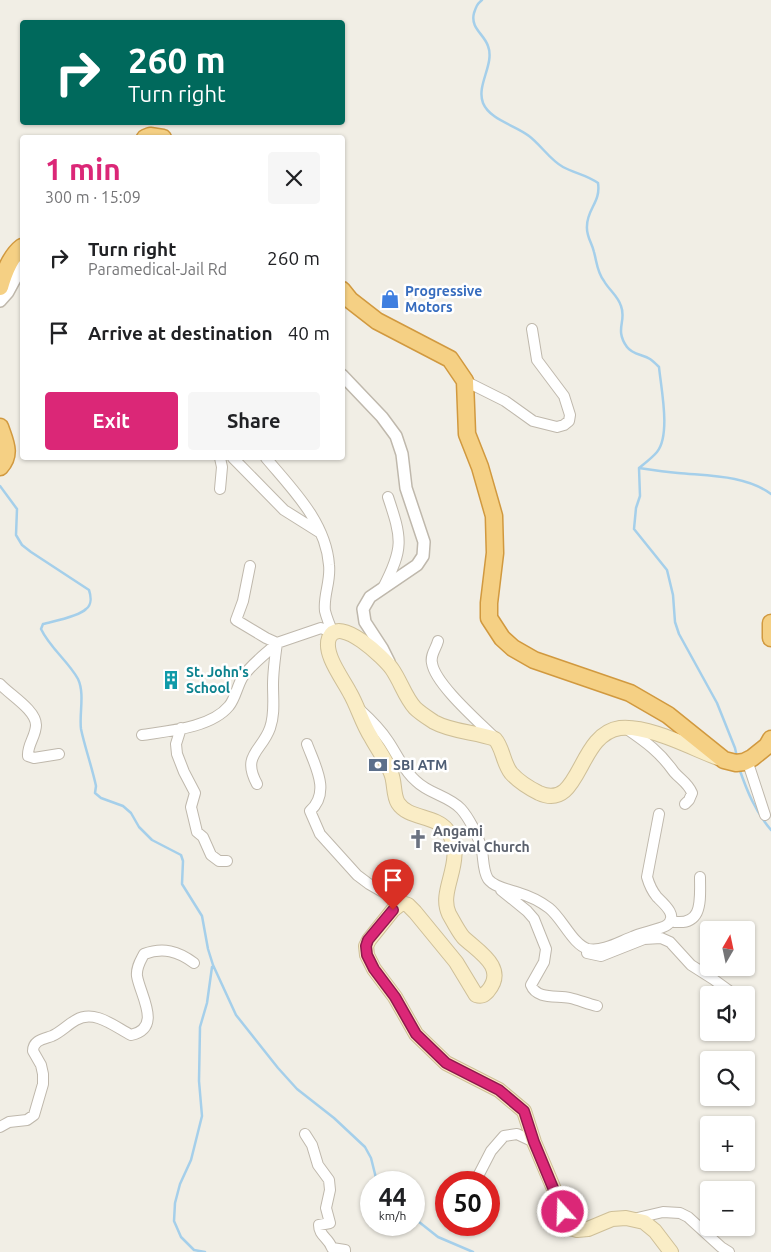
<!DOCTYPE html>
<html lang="en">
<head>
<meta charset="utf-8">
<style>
	:root { --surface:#fff; --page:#f6f6f6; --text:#202124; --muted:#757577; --accent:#db2777 }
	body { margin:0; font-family:Ubuntu,sans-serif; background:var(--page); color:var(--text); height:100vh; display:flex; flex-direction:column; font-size:19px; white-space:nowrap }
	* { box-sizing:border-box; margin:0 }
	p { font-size:16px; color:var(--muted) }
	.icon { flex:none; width:28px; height:28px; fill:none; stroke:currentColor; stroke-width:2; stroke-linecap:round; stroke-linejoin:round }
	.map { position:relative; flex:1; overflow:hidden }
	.drawer { position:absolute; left:20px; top:135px; width:325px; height:325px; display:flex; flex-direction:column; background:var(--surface); border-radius:5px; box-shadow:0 1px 4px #0004 }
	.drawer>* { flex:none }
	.guide { position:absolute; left:20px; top:20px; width:325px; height:105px; border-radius:5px; box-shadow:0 1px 4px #0004; background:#00695c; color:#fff; overflow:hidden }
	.needle { width:32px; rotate:9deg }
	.controls { position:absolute; left:700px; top:921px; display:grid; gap:10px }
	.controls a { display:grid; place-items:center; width:55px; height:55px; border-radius:5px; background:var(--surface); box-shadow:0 1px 4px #0004; font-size:25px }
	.speed { position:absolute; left:360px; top:1171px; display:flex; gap:10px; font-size:25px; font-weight:700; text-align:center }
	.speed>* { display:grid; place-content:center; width:65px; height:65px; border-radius:50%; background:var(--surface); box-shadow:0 1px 4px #0004; line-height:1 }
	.speed small { font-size:12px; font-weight:400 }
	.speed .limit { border:8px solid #d22; background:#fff; color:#111 }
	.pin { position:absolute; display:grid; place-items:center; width:42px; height:42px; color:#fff; margin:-51px -21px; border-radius:50% 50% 50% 0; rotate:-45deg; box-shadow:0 0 5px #0007 }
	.pin .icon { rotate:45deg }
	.me { position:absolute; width:55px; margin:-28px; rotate:340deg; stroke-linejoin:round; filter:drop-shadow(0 0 4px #0008) }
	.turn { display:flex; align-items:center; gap:18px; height:105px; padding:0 25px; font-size:22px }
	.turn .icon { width:65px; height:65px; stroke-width:2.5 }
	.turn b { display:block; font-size:35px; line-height:42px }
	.round { display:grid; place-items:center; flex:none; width:52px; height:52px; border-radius:5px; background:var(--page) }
	.summary { display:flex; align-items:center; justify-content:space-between; height:85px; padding:0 25px }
	h1 { font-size:30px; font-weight:600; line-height:38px; color:var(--accent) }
	.primary-button { display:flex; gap:10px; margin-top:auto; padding:10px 25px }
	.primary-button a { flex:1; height:58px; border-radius:5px; background:var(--accent); color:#fff; font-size:20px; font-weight:600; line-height:58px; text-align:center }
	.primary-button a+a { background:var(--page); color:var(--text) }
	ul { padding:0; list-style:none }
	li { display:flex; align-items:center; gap:15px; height:75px; padding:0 25px }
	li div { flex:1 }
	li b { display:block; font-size:19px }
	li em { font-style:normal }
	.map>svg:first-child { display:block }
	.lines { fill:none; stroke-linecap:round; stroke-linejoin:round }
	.stream { stroke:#a5cfea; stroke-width:2.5 }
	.minor-casing { stroke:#bfb8ac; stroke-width:12 }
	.tertiary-casing { stroke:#bfb8ac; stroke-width:14 }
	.secondary-casing { stroke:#cebf98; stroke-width:16 }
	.trunk-casing { stroke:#d1993f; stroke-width:19 }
	.minor { stroke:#fff; stroke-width:10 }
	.tertiary { stroke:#fff; stroke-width:11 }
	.secondary { stroke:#faedc6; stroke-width:14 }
	.trunk { stroke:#f5d084; stroke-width:16 }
	.route-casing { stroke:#8e194d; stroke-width:12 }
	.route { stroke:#db2777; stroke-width:9 }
	.labels { text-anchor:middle; stroke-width:5; stroke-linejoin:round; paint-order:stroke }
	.shop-label { font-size:14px; font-weight:bold; fill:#366cbe; stroke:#fff; text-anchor:start }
	.culture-label { font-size:14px; font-weight:bold; fill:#0d838f; stroke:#fff; text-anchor:start }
	.service-label { font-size:14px; font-weight:bold; fill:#4e5e75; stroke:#fff; text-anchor:start }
	.worship-label { font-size:14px; font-weight:bold; fill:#5b616d; stroke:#fff; text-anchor:start }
</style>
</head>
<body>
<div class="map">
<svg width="771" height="1252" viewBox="0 0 771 1252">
	<rect width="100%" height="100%" fill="#f1eee5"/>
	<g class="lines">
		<!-- stream -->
		<path class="stream" d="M482,0c-5,4 -6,7 -8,13 -4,15 10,21 14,33 7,18 -12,39 -5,57 7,17 32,22 46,33 12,9 21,24 34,31 11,6 24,8 35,16 3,19 -11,26 -11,43 -1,10 5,17 7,26 3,11 3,20 10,29 5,9 14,15 17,25 6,15 -7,23 6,41 6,8 15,7 23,12 3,2 6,5 9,8 2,21 12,68 -2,85 -5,6 -12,11 -18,16l1,28 -4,12 -2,21 33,41 6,25 2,27 4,12 38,69 18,45 2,9
			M639,468c13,2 26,4 39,5 30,3 67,2 93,21
			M0,486l17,23 -1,26 6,10 9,7 58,38c2,6 3,15 -3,19 -8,8 -32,12 -43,15l-2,5c9,19 27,32 37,50 7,15 1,35 3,50 4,19 11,38 15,57l-1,7 6,5 22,8 8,7 8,14 13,13 29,15 2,6 -1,23 20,32 6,33 5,16 23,50 42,53 19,21 37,29 31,29 6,11 6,24
			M739,768c8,23 16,43 32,62
			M414,1218l24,19 35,15
			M205,1252l-11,-2 -13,-13 -7,-16 1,-18 5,-19 11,-24 11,-44 -3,-35 1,-54 7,-24 5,-36"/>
		<!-- minor casing -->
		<g class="minor-casing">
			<path id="minor" d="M465,381l40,20 28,20 24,6 7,-2 5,-4 1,-6 -6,-19 -27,-36 -5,-31
				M220,458l2,9 -2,22
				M233,458l51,52 35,22
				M266,458c26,31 60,64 63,107 2,16 -6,31 -4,46 2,8 5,15 8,22
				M383,588c21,-40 19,-49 5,-91
				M438,641c-2,8 -8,14 -6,22 3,21 47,59 63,75
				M0,684c10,11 36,26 36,41 0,11 -9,20 -8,31l6,2 25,-4
				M360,710c10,9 20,19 28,31 9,13 15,29 28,40 13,13 33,15 45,28 8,9 16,25 20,37 3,10 1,23 7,33 7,9 21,10 31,14 10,3 22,9 30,15 13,10 24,37 39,41 14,3 31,-7 44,-12 8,-4 30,-8 35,-12 12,-9 -4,-22 -10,-28 -5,-6 -8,-13 -10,-20l12,-63
				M181,728l-5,16 1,10 7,18 11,21 -4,14 6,25 6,5 8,18 8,6h8
				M627,729c19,13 33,23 47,43 7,8 14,11 18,21l-3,7 -4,4
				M142,735c26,-4 69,-7 87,-29 6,-7 8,-19 13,-28 9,-14 24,-24 35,-35l-11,-5 -30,-18 7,-19 7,-35
				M307,744c8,22 24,48 3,67l10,23 37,41 12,9 33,19
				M747,760l18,55
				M257,784c-16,-29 5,-33 13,-56 5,-14 3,-28 3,-43 0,-14 2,-28 4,-42l44,-15 12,5
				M501,890l26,21 7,8 12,30 -2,13 -13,23c6,15 26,10 39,13 9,2 18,6 27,8
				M670,921c34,7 30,-21 30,-44
				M587,953l14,3 43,-17 17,-1 9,4 21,23 22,14 22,16
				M0,1127l9,-5 18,-2 7,-5 9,-31v-10l-2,-9 -8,-14c0,-11 11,-12 19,-15 9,-4 15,-11 24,-16 19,-11 39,7 55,15 32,-7 9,-40 6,-59 -1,-9 4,-16 7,-22 19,-7 34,-3 50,9
				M305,1134l7,11 6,20 11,15 1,10 -4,18 4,15 -11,2c0,11 9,12 13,23l13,2v2
				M475,1182l16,-31 13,-15 13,-2 17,8
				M633,1219l30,-7 17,1 8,4 33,30 8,5"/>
		</g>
		<!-- tertiary casing -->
		<g class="tertiary-casing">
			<path id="tertiary" d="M0,301l8,-9 14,-26
				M342,375l40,42 14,19 6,18 4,34 18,54 -1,14 -6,9 -47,32 -7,12 2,13 17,26 7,14"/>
		</g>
		<!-- secondary casing -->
		<g class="secondary-casing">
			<path id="secondary" d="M671,1252l-16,-21 -11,-9 -18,-4 -14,1 -24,10 -11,1 -7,-2 -4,-4 -7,-23 -25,-59 -10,-31 -25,-21 -53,-27 -30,-29 -21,-37 -21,-28 -7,-14 -1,-9 3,-6 24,-30 9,-7 6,2 7,7 41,50 20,33c6,2 8,0 12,-4 20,-24 -11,-40 -25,-54 -5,-6 -10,-16 -14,-23 -12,-25 19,-54 -2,-84 -12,-15 -39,-11 -49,-27 -5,-8 -3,-21 -7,-30 -5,-13 -13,-23 -20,-36 -9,-14 -13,-30 -21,-44 -7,-14 -27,-39 -21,-55 10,-24 56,21 63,31 9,13 13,28 23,39 5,5 13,10 19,14 18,10 42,10 61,17 8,9 8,24 16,34 8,9 18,15 28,20 42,19 38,-59 81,-65 29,-3 71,20 98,30"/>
		</g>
		<!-- trunk casing -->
		<g class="trunk-casing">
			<path id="trunk" d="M145,138l5,-2 13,2
				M0,287c4,-14 10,-31 22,-40
				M342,290l8,10 27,21 73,38 15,22 2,53 13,33 14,49 1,37 -6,50v15l13,20 11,10 21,12 96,33 38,22 56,45 12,3 8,-1 8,-4 15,-12 4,-7
				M0,427c5,15 12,27 0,40
				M771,623v15"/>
		</g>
		<!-- minor -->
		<use href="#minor" class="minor"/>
		<!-- tertiary -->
		<use href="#tertiary" class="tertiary"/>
		<!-- secondary -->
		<use href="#secondary" class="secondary"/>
		<!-- trunk -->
		<use href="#trunk" class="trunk"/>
	</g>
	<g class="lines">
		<!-- route casing -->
		<g class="route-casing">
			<path id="route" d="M393,910l-25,30 -2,6 1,9 7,14 21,28 21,37 30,29 53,27 25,21 10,31 29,70"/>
		</g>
		<!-- route -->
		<use href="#route" class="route"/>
	</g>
	<!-- icons -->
	<defs>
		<g id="shop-bare" transform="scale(1.5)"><path d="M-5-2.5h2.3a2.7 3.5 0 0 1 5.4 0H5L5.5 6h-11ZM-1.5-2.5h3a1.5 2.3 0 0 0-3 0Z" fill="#3f7fe0" stroke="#fff" stroke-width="2.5" paint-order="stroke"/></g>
		<g id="building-bare" transform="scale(1.5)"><path d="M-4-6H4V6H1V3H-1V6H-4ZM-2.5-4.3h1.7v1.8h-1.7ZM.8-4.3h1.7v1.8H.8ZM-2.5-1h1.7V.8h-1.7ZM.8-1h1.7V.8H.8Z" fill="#0f9aa8" stroke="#fff" stroke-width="2.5" paint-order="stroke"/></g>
		<g id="bank-bare" transform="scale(1.5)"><path d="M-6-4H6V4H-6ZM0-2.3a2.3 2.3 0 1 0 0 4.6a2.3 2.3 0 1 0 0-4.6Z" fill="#5c6f8a" stroke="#fff" stroke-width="2.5" paint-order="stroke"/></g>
		<g id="church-bare" transform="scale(1.5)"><path d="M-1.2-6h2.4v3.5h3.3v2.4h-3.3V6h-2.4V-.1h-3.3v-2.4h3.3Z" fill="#6b7280" stroke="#fff" stroke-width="2.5" paint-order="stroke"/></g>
	</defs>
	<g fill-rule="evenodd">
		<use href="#shop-bare" x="390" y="299"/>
		<use href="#building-bare" x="171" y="680"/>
		<use href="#bank-bare" x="378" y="765"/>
		<use href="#church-bare" x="418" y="839"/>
	</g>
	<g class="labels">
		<!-- shop labels -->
		<g class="shop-label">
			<text x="405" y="296">Progressive<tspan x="405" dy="16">Motors</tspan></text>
		</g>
		<!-- culture labels -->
		<g class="culture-label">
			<text x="186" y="677">St. John's<tspan x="186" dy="16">School</tspan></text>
		</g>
		<!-- service labels -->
		<g class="service-label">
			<text x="393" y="770">SBI ATM</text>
		</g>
		<!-- worship labels -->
		<g class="worship-label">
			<text x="433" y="836">Angami<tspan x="433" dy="16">Revival Church</tspan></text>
		</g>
	</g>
</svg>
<div class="controls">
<a><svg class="needle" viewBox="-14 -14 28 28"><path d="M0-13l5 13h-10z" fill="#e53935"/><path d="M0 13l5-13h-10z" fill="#757577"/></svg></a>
<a><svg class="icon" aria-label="sound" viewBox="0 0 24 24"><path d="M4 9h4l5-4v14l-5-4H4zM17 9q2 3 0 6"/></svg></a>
<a><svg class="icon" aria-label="search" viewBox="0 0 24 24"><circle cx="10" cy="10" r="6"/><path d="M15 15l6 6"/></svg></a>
<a>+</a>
<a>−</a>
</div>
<div class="speed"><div>44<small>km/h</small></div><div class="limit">50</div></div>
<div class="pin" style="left:393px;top:910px;background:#d93025"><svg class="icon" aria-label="arrive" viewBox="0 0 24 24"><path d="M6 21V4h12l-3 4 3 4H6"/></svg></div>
<svg class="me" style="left:563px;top:1212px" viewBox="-20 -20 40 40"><circle r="17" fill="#db2777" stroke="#fff" stroke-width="3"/><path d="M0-11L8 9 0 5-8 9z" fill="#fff"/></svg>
<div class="guide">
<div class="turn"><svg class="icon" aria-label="right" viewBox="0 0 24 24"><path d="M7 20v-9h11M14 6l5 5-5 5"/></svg><div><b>260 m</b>Turn right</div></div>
</div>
<section class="drawer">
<div class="summary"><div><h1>1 min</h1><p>300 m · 15:09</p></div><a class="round"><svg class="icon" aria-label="close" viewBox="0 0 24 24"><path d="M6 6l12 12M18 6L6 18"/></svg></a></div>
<ul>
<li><svg class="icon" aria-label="right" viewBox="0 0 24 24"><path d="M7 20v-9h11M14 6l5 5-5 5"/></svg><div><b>Turn right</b><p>Paramedical-Jail Rd</p></div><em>260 m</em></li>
<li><svg class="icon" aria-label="arrive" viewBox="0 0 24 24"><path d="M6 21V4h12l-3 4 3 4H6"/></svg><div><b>Arrive at destination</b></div><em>40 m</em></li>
</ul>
<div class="primary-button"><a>Exit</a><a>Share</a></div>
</section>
</div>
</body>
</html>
